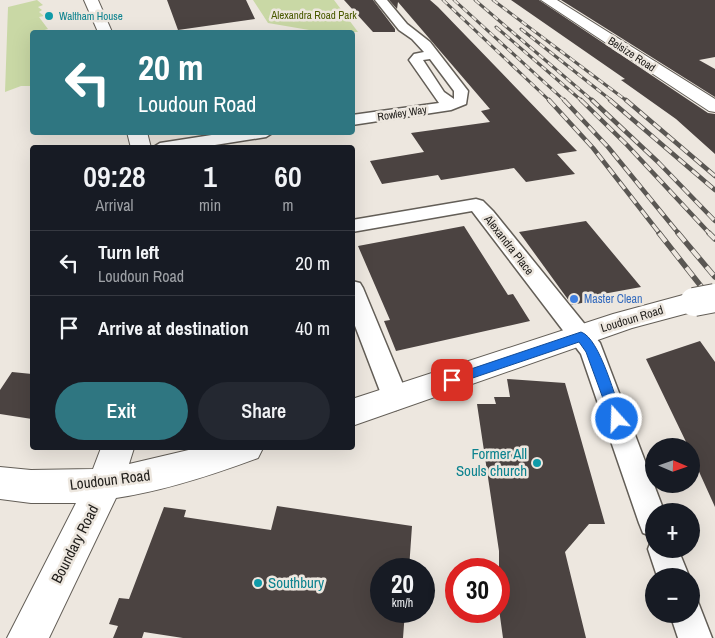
<!DOCTYPE html>
<html lang="en">
<head>
<meta charset="utf-8">
<style>
	:root { --surface:#171b24; --page:#242831; --text:#f1f3f6; --muted:#9ea1a6; --line:#363941; --accent:#2f7681 }
	body { margin:0; font-family:"Archivo Narrow",sans-serif; background:var(--page); color:var(--text); height:100vh; display:flex; flex-direction:column; font-size:19px; white-space:nowrap }
	* { box-sizing:border-box; margin:0 }
	p { font-size:16px; color:var(--muted) }
	.icon { flex:none; width:28px; height:28px; fill:none; stroke:currentColor; stroke-width:2; stroke-linecap:round; stroke-linejoin:round }
	.map { position:relative; flex:1; overflow:hidden }
	.sheet { position:absolute; left:30px; top:145px; width:325px; height:305px; display:flex; flex-direction:column; background:var(--surface); border-radius:5px; box-shadow:0 5px 20px #0002 }
	.sheet>* { flex:none }
	.banner { position:absolute; left:30px; top:30px; width:325px; height:105px; border-radius:5px; box-shadow:0 5px 20px #0002; background:#2f7681; color:#fff; overflow:hidden }
	.needle { width:32px; rotate:92deg }
	.tools { position:absolute; left:645px; top:438px; display:grid; gap:10px }
	.tools a { display:grid; place-items:center; width:55px; height:55px; border-radius:50%; background:var(--surface); box-shadow:0 5px 20px #0002; font-size:25px }
	.speed { position:absolute; left:370px; top:558px; display:flex; gap:10px; font-size:25px; font-weight:700; text-align:center }
	.speed>* { display:grid; place-content:center; width:65px; height:65px; border-radius:50%; background:var(--surface); box-shadow:0 5px 20px #0002; line-height:1 }
	.speed small { font-size:12px; font-weight:400 }
	.speed .limit { border:8px solid #d22; background:#fff; color:#111 }
	.pin { position:absolute; display:grid; place-items:center; width:42px; height:42px; color:#fff; margin:-21px; border-radius:10px; box-shadow:0 2px 8px #0006 }
	.me { position:absolute; width:55px; margin:-28px; rotate:340deg; stroke-linejoin:round; filter:drop-shadow(0 0 4px #0008) }
	.turn { display:flex; align-items:center; gap:18px; height:105px; padding:0 25px; font-size:22px }
	.turn .icon { width:65px; height:65px; stroke-width:2.5 }
	.turn b { display:block; font-size:35px; line-height:42px }
	.eta { display:flex; justify-content:space-evenly; align-items:center; height:85px; text-align:center }
	.eta b { font-size:30px; font-weight:600; line-height:35px }
	.button { display:flex; gap:10px; margin-top:auto; padding:10px 25px }
	.button a { flex:1; height:58px; border-radius:30px; background:var(--accent); color:#fff; font-size:20px; font-weight:600; line-height:58px; text-align:center }
	.button a+a { background:var(--page); color:var(--text) }
	ul { padding:0; list-style:none }
	li { display:flex; align-items:center; gap:15px; height:65px; padding:0 25px; border-top:1px solid var(--line) }
	li div { flex:1 }
	li b { display:block; font-size:19px }
	li em { font-style:normal }
	.map>svg:first-child { display:block }
	.green { fill:#c9d8a5 }
	.building { fill:#4b4341 }
	.lines { fill:none; stroke-linecap:round; stroke-linejoin:round }
	.street-casing { stroke:#635e57; stroke-width:3 }
	.secondary-casing { stroke:#635e57; stroke-width:2 }
	.street { fill:#fff; fill-rule:evenodd }
	.secondary { fill:#fff; fill-rule:evenodd }
	.rail-far2-casing { stroke:#5a5753; stroke-width:3 }
	.rail-far1-casing { stroke:#5a5753; stroke-width:4.5 }
	.rail-casing { stroke:#5a5753; stroke-width:5.5 }
	.rail-far2 { stroke:#ede7df; stroke-width:2; stroke-dasharray:6; stroke-linecap:butt }
	.rail-far1 { stroke:#ede7df; stroke-width:3; stroke-dasharray:9; stroke-linecap:butt }
	.rail { stroke:#ede7df; stroke-width:4; stroke-dasharray:11; stroke-linecap:butt }
	.secondary-bridge-casing { stroke:#635e57; stroke-width:30; stroke-linecap:butt }
	.secondary-bridge { stroke:#fff; stroke-width:28 }
	.route { fill:#1a73e8; stroke:#114b97 }
	.culture-dot { fill:#0f9aa8; stroke:#ede7df; stroke-width:2 }
	.shop-dot { fill:#3f7fe0; stroke:#ede7df; stroke-width:2 }
	.labels { text-anchor:middle; stroke-width:5; stroke-linejoin:round; paint-order:stroke }
	.far-park-label { font-size:11px; fill:#4a5a00; stroke:#ede7df }
	.far-culture-label { font-size:11px; fill:#0d838f; stroke:#ede7df; text-anchor:start }
	.far-street-label { font-size:11px; fill:#1e1c19; stroke:#ede7df }
	.street-label { font-size:12px; fill:#1e1c19; stroke:#ede7df }
	.shop-label { font-size:12px; fill:#366cbe; stroke:#ede7df; text-anchor:start }
	.near-culture-label { font-size:15px; fill:#0d838f; stroke:#ede7df; text-anchor:end }
	.near-street-label { font-size:15px; fill:#1e1c19; stroke:#ede7df }
</style>
</head>
<body>
<div class="map">
<svg width="715" height="638" viewBox="0 0 715 638">
	<rect width="100%" height="100%" fill="#ede7df"/>
	<!-- green -->
	<path class="green" d="M37,0l6,5 -5,2 4,3 -3,2 5,4 -5,1 9,12 -7,2 1,1h-10v54h-11l-16,6 3,-85z
		M253,0h81l24,32h-37l-53,-9z"/>
	<!-- building -->
	<path class="building" d="M167,0h79l9,19 -77,11z
		M344,0h29l22,29v3h-22z
		M389,0h41l8,7 139,144 -20,3 18,20 -49,8 -12,-14 -73,12 -3,-5 -56,9 -12,-23 54,-9 -13,-19 79,-11 -9,-11 9,-2 -92,-107 -1,7z
		M511,0h28l169,113 7,1v40l-39,-35 -55,-39 4,-1z
		M561,0h154v57l-16,3 16,9v28z
		M586,221l55,66 -38,7 2,4 -33,7 -53,-73z
		M464,226l44,69 5,-1 17,27 -134,30 -12,-30 6,-1 -32,-74z
		M700,341l15,21v145l-24,-53v-8h-3l-42,-87z
		M12,372l20,2v45l-32,-5v-24z
		M507,379l58,4 40,141h-16l-24,28 21,86h-83l-4,-29v-58l-22,-147h19l-2,-7h16z
		M277,506l135,20 -3,43h-28v42h24l-2,27h-220l-39,-6 -2,6h-29l5,-12 -9,-2 10,-26 10,1 35,-92 22,3 -2,7 87,13z"/>
	<g class="lines">
		<!-- street casing -->
		<g class="street-casing">
			<path id="street" d="M375,0h12l20,24 23,18 38,49 -2,13 -15,6 -99,15v-10l87,-12 -30,-43 5,-6 10,-2 -12,-13 -13,-9zM430,59l24,32v8l-10,-7 -21,-32z
				M231,132h43l-8,5 -70,11h-44l8,-5z
				M476,199l7,2 10,10 107,132 64,168h-10v26l-11,-4 -4,-10 -58,-169 -109,-143 -120,21v-12z
				M352,281l8,2 3,5 46,111 -4,7 -9,4 -9,-4 -4,-7 -31,-81z
				M652,538l2,11h24l11,27h-32l-9,-27z
				M691,600l7,2 14,36h-34l-8,-24h21z"/>
		</g>
		<!-- secondary casing -->
		<g class="secondary-casing">
			<path id="secondary" d="M84,0h14l14,32h-14z
				M541,0h16l158,99v13l-6,-1z
				M127,132h20l4,16h-20z
				M694,292l9,3 4,7 -4,7 -71,19 -280,98v-27l261,-85z
				M101,448h33l-5,16 68,-16h66l-5,10c-46,17 -94,33 -142,40l-67,140h-42l69,-135h-45l-31,-4v-32l31,3 62,-1z"/>
		</g>
		<!-- street -->
		<use href="#street" class="street"/>
		<!-- secondary -->
		<use href="#secondary" class="secondary"/>
		<!-- rail-far2 casing -->
		<g class="rail-far2-casing">
			<path id="rail-far2" d="M443,0l107,101
				M454,0l111,101
				M475,0l118,101
				M493,0l134,101
				M496,27l86,74
				M521,29l91,72"/>
		</g>
		<!-- rail-far1 casing -->
		<g class="rail-far1-casing">
			<path id="rail-far1" d="M549,100l44,48 67,86
				M564,100l44,47 71,87
				M581,100l46,45 83,89
				M592,100l66,62 57,59
				M610,100l105,90
				M626,100l89,76"/>
		</g>
		<!-- rail casing -->
		<g class="rail-casing">
			<path id="rail" d="M659,233l56,71
				M678,233l37,44
				M709,233l6,6"/>
		</g>
		<!-- rail-far2 -->
		<use href="#rail-far2" class="rail-far2"/>
		<!-- rail-far1 -->
		<use href="#rail-far1" class="rail-far1"/>
		<!-- rail -->
		<use href="#rail" class="rail"/>
		<!-- secondary-bridge casing -->
		<g class="secondary-bridge-casing">
			<path id="secondary-bridge" d="M694,302l21,-4"/>
		</g>
		<!-- secondary-bridge -->
		<use href="#secondary-bridge" class="secondary-bridge"/>
	</g>
	<!-- route -->
	<path class="route" d="M581,332c19,6 35,69 42,87l-2,4h-9l-26,-71 -7,-10 -127,43 -6,-5 1,-3z"/>
	<!-- markers -->
	<g class="culture-dot">
		<circle cx="49" cy="16" r="5"/>
		<circle cx="537" cy="463" r="5"/>
		<circle cx="258" cy="583" r="5"/>
	</g>
	<circle class="shop-dot" cx="574" cy="299" r="5"/>
	<g class="labels">
		<!-- far-park labels -->
		<g class="far-park-label">
			<text x="314" y="19">Alexandra Road Park</text>
		</g>
		<!-- far-culture labels -->
		<g class="far-culture-label">
			<text x="59" y="20">Waltham House</text>
		</g>
		<!-- far-street labels -->
		<g class="far-street-label">
			<text transform="translate(632 54) rotate(33)" y="4">Belsize Road</text>
			<text transform="translate(402 113) rotate(-9)" y="4">Rowley Way</text>
		</g>
		<!-- street labels -->
		<g class="street-label">
			<text transform="translate(509 245) rotate(52)" y="4">Alexandra Place</text>
			<text transform="translate(632 319) rotate(-17)" y="4">Loudoun Road</text>
		</g>
		<!-- shop labels -->
		<g class="shop-label">
			<text x="584" y="303">Master Clean</text>
		</g>
		<!-- near-culture labels -->
		<g class="near-culture-label">
			<text x="527" y="459">Former All<tspan x="527" dy="17">Souls church</tspan></text>
			<text x="268" y="588" text-anchor="start">Southbury</text>
		</g>
		<!-- near-street labels -->
		<g class="near-street-label">
			<text transform="translate(110 480) rotate(-7)" y="5">Loudoun Road</text>
			<text transform="translate(75 544) rotate(-63)" y="5">Boundary Road</text>
		</g>
	</g>
</svg>
<div class="tools">
<a><svg class="needle" viewBox="-14 -14 28 28"><path d="M0-13l5 13h-10z" fill="#e53935"/><path d="M0 13l5-13h-10z" fill="#9ea1a6"/></svg></a>
<a>+</a>
<a>−</a>
</div>
<div class="speed"><div>20<small>km/h</small></div><div class="limit">30</div></div>
<div class="pin" style="left:452px;top:380px;background:#d93025"><svg class="icon" aria-label="arrive" viewBox="0 0 24 24"><path d="M6 21V4h12l-3 4 3 4H6"/></svg></div>
<svg class="me" style="left:617px;top:419px" viewBox="-20 -20 40 40"><circle r="17" fill="#1a73e8" stroke="#fff" stroke-width="3"/><path d="M0-11L8 9 0 5-8 9z" fill="#fff"/></svg>
<div class="banner">
<div class="turn"><svg class="icon" aria-label="left" viewBox="0 0 24 24"><path d="M17 20v-9H6M10 6l-5 5 5 5"/></svg><div><b>20 m</b>Loudoun Road</div></div>
</div>
<section class="sheet">
<div class="eta">
<div><b>09:28</b><p>Arrival</p></div>
<div><b>1</b><p>min</p></div>
<div><b>60</b><p>m</p></div>
</div>
<ul>
<li><svg class="icon" aria-label="left" viewBox="0 0 24 24"><path d="M17 20v-9H6M10 6l-5 5 5 5"/></svg><div><b>Turn left</b><p>Loudoun Road</p></div><em>20 m</em></li>
<li><svg class="icon" aria-label="arrive" viewBox="0 0 24 24"><path d="M6 21V4h12l-3 4 3 4H6"/></svg><div><b>Arrive at destination</b></div><em>40 m</em></li>
</ul>
<div class="button"><a>Exit</a><a>Share</a></div>
</section>
</div>
</body>
</html>
